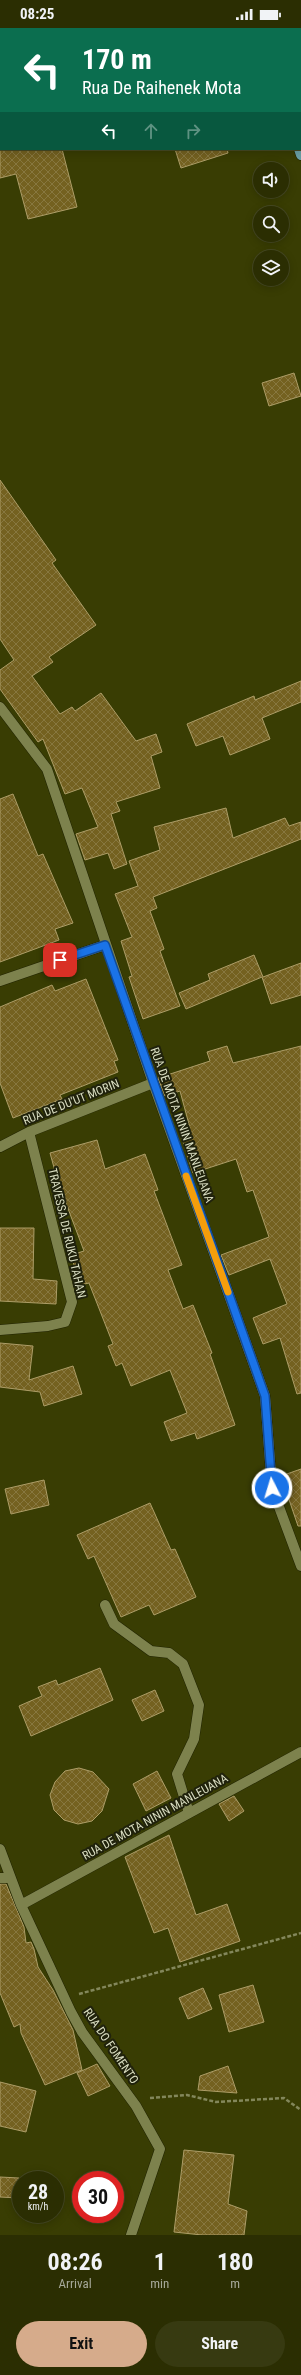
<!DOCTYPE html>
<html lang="en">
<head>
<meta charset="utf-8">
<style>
	:root { --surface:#2b2e02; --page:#373a11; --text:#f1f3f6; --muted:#a6a899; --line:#474a24; --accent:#d6ab8b }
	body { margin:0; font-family:"Roboto Condensed",sans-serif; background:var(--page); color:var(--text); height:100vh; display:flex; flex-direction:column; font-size:15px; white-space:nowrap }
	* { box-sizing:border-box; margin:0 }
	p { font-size:13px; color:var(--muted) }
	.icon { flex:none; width:22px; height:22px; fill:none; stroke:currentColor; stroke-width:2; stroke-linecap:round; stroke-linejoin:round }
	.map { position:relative; height:2207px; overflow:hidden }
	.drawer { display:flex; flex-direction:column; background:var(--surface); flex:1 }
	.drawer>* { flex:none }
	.guide { position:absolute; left:0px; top:0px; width:301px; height:122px; box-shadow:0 2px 10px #0003,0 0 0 1px var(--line); background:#0b6e4f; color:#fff; overflow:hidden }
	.fabs { position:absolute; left:253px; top:134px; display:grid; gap:8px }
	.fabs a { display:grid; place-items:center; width:36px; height:36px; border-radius:50%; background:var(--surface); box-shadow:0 2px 10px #0003,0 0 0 1px var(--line); font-size:20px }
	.speed { position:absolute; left:12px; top:2143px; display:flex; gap:8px; font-size:20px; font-weight:700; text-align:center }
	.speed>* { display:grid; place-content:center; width:52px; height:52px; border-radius:50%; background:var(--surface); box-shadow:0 2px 10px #0003,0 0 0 1px var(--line); line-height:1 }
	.speed small { font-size:10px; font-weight:400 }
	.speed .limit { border:6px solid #d22; background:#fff; color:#111 }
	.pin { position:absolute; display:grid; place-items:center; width:34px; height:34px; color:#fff; margin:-17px; border-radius:8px; box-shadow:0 2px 6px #0006 }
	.me { position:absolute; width:44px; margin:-22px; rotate:355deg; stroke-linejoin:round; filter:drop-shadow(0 0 3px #0008) }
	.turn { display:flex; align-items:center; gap:14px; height:84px; padding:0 16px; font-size:18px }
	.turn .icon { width:52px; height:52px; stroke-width:2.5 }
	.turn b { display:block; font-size:28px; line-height:34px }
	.lanes { display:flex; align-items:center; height:38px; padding:0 16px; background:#0003; justify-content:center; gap:20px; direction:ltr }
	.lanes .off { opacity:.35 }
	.eta { display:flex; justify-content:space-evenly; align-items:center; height:68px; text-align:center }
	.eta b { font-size:24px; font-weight:700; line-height:28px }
	.button { display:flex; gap:8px; margin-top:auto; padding:8px 16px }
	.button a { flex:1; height:46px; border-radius:24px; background:var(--accent); color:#111; font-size:16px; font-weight:700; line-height:46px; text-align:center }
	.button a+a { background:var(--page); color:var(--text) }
	.status { display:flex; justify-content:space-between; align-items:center; height:28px; padding:0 20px; background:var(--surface); direction:ltr }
	.status svg { height:11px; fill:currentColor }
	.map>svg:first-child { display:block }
	.building { fill:url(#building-cross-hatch); stroke:#ad9d67 }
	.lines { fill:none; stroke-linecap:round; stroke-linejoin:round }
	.minor-casing { stroke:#202300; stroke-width:11 }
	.major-casing { stroke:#202300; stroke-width:11 }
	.path { stroke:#83875b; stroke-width:2.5; stroke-dasharray:4 2; stroke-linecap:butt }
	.minor { stroke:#7d824d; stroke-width:10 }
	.major { stroke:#699ea3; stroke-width:10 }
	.route-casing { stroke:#114b97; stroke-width:10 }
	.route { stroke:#1a73e8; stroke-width:7 }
	.slow { stroke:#f59e0b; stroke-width:7 }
	.labels { text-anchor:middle; stroke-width:4; stroke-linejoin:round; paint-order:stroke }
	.street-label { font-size:12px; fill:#d9ddc1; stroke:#20220c }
</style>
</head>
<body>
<div class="status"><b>08:25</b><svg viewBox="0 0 49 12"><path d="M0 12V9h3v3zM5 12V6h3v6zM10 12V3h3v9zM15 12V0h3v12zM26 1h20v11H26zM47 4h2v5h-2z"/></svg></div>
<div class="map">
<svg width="301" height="2207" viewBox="0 0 301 2207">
	<defs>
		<pattern id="building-cross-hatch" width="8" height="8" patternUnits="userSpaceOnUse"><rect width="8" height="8" fill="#746120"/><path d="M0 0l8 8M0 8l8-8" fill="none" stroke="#87773f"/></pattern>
	</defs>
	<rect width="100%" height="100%" fill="#393d03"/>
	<!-- building -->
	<path class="building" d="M0,121h62l15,58 -49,12 -12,-45 -16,4z
		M175,121h52l1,4 -47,15z
		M294,345l7,23 -32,10 -7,-23z
		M0,452l56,80 -4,3 44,62 -47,32 4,5 -21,14 28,38 12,-7 3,4 26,-18 35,48 20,-7 6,18 -11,4 9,32 -44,14 4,9 -9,3 16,50 -13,5 -6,-16 -23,7 -9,-26 22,-7 -16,-39 -17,6 -22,-55 -5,3 -38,-53v-19l14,-10 -14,-21z
		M301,653v21l-39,16 8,21 -40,16 -7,-19 -27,10 -9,-22 67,-28 1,4z
		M13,766l25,62 5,-2 30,69 -18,6 4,11 -59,22v-163z
		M226,780l7,30 52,-20 4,8 12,-4v17l-148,58 4,11 -7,3 14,38 -4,2 20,55 -37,13 -14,-42 3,-1 -11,-35 11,-4 -17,-43 23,-8 -9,-25 31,-11 -6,-23z
		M254,927l9,22 38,-14v32l-30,9 -9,-27 -76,32 -7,-16 31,-13 -2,-6z
		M86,951l32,81 -4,1 4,11 -58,23 2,4 -49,19 -13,-35v-76l52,-22 3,6z
		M227,1018l6,17 68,-17v347l-4,1 -17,-56 -17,6 -10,-26 34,-14 -17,-45 -41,16 -8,-20 48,-18 -16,-47 -6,2 -11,-33 -43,14 -13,-41 10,-4 -10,-37 -15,5 -7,-18 52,-17 -3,-9z
		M97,1112l8,29 40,-15 13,36 -4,1 28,74 -14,5 15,39 10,-4 19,48 -2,1 25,71 -38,14 -2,-6 -24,8 -7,-19 23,-9 -17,-43 -39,16 -9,-23 -6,3 -8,-20 5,-2 -24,-61 -9,2 -9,-30 13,-4 -26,-69 -8,-29z
		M0,1200h34l-1,51 24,2 -1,23 -56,-3z
		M0,1315l33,3 -4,34 44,-14 9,28 -38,12 -4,-14 -40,-5z
		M301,1441v57h-3l-17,-50z
		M44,1452l5,25 -38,9 -6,-25z
		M150,1475l21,47 4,-1 21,48 -42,18 -5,-10 -28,12 -27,-61 -6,3 -11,-24z
		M100,1640l13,32 -82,36 -12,-30 23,-10 -4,-9 18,-7 2,5z
		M155,1662l9,21 -22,10 -10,-21z
		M79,1740l14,4 16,17 -7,22 -10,10 -14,3 -14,-4 -10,-10 -4,-15 5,-13 10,-11z
		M157,1743l14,27 -25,13 -13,-27z
		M234,1768l10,15 -15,10 -10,-17z
		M169,1807l27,80 31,-11 13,37 -60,21 -12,-34 -14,5 -29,-76z
		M0,1856h6l18,43 2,16 5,-1 3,7 4,18 15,23 20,40 9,40 -37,15 -24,-52 -1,-9 -6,3 -14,-34z
		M253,1957l11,37 -35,10 -10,-37z
		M203,1960l9,21 -24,10 -9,-21z
		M97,2036l13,22 -22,10 -11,-23z
		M228,2038l9,27 -39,-3 2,-14z
		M0,2054l36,9 -10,41 -26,-6z
		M184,2122l50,5 -6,49 19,7 -3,24h-42l-28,-3z
		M0,2149l19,1 -1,20 -18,-1z"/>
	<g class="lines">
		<!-- minor casing -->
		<g class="minor-casing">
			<path id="minor" d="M0,679l47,62 106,314 112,313 7,92 29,78
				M0,953l105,-36
				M0,1119l29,-15 124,-49
				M0,1302l48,-4 17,-4 7,-20 -43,-170
				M105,1577l9,19 37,27 18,2 14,11 16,41 -5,34 -17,35 12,39
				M0,1821l21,56 50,107 11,20 54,74 24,43 -29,86
				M0,1850h10
				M21,1877l280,-153"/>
		</g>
		<!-- major casing -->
		<g class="major-casing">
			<path id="major" d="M265,0v1
				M299,121l2,6"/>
		</g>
		<!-- path -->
		<path class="path" d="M79,1966l222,-61
			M150,2070l37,-3 29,7 68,-4 17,12"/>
		<!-- minor -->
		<use href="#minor" class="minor"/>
		<!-- major -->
		<use href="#major" class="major"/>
	</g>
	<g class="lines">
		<!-- route casing -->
		<g class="route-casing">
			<path id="route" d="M60,932l45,-15 160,451 7,92"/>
		</g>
		<!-- route -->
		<use href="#route" class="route"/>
		<!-- slow -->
		<path class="slow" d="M186,1148l42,116"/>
	</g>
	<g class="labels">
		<!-- street labels -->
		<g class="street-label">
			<text transform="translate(71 1074) rotate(-22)" y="4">RUA DE DU’UT MORIN</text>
			<text transform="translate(182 1097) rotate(70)" y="4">RUA DE MOTA NININ MANLEUANA</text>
			<text transform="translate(67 1205) rotate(77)" y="4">TRAVESSA DE RUKU TAHAN</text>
			<text transform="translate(155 1789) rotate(-29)" y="4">RUA DE MOTA NININ MANLEUANA</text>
			<text transform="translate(111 2018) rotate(56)" y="4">RUA DO FOMENTO</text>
		</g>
	</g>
</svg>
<div class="fabs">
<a><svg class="icon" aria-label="sound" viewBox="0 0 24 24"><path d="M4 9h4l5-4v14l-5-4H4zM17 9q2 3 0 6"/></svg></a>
<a><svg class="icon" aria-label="search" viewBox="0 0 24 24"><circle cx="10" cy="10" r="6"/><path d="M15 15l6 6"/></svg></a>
<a><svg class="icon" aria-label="layers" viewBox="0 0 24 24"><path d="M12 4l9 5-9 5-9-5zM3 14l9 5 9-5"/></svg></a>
</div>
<div class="speed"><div>28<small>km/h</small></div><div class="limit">30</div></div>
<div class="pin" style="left:60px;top:932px;background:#d93025"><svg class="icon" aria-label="arrive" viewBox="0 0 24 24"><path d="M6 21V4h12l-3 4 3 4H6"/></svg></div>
<svg class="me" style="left:272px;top:1460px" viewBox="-20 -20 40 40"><circle r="17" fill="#1a73e8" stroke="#fff" stroke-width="3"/><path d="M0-11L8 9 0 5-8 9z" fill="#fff"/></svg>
<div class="guide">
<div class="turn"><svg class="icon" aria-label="left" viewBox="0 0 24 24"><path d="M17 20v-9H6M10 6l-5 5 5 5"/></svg><div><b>170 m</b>Rua De Raihenek Mota</div></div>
<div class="lanes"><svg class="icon" aria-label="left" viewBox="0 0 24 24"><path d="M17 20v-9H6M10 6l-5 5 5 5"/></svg><svg class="icon off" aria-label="ahead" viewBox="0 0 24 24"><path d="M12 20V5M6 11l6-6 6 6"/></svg><svg class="icon off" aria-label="right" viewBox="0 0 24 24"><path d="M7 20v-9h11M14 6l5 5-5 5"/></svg></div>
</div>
</div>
<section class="drawer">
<div class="eta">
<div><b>08:26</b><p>Arrival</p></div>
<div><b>1</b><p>min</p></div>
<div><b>180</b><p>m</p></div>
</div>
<div class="button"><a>Exit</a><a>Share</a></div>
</section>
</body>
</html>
